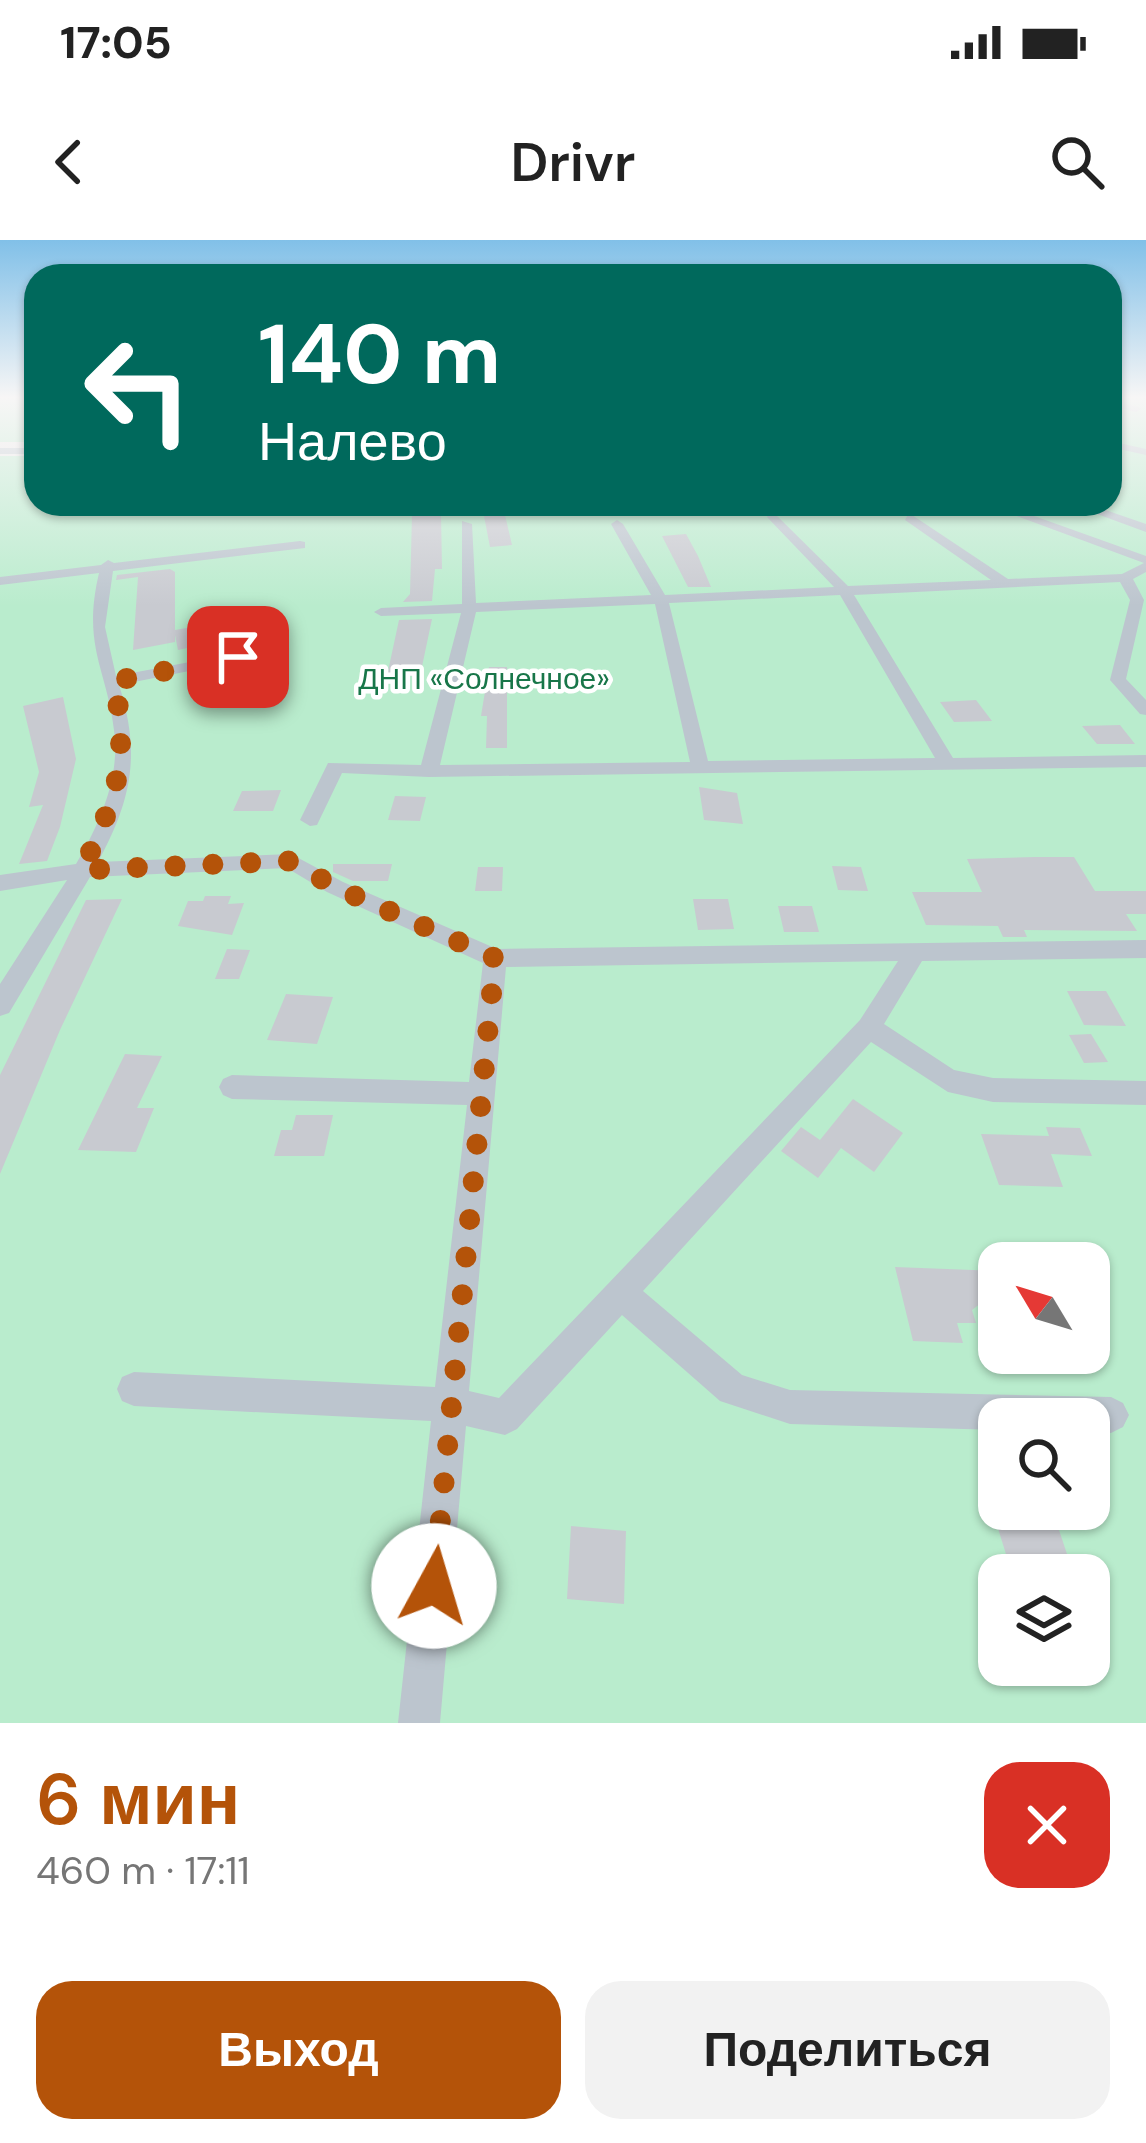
<!DOCTYPE html>
<html lang="ru">
<head>
<meta charset="utf-8">
<style>
	:root { --surface:#fff; --page:#f2f2f2; --text:#222; --muted:#767676; --accent:#b45309 }
	body { margin:0; font-family:"DM Sans",sans-serif; background:var(--page); color:var(--text); height:100vh; display:flex; flex-direction:column; font-size:45px; white-space:nowrap }
	* { box-sizing:border-box; margin:0 }
	p { font-size:39px; color:var(--muted) }
	.icon { flex:none; width:66px; height:66px; fill:none; stroke:currentColor; stroke-width:2; stroke-linecap:round; stroke-linejoin:round }
	.map { position:relative; height:1483px; overflow:hidden }
	.side { display:flex; flex-direction:column; background:var(--surface); flex:1 }
	.side>* { flex:none }
	.guide { position:absolute; left:24px; top:24px; width:1098px; height:252px; border-radius:36px; box-shadow:0 3px 9px #0004; background:#00695c; color:#fff; overflow:hidden }
	.needle { width:78px; rotate:308deg }
	.controls { position:absolute; left:978px; top:1002px; display:grid; gap:24px }
	.controls a { display:grid; place-items:center; width:132px; height:132px; border-radius:24px; background:var(--surface); box-shadow:0 3px 9px #0004; font-size:60px }
	.pin { position:absolute; display:grid; place-items:center; width:102px; height:102px; color:#fff; margin:-51px; border-radius:24px; box-shadow:0 6px 18px #0006 }
	.me { position:absolute; width:132px; margin:-66px; rotate:6deg; stroke-linejoin:round; filter:drop-shadow(0 0 9px #0008) }
	.turn { display:flex; align-items:center; gap:42px; height:252px; padding:0 36px; font-size:54px }
	.turn .icon { width:156px; height:156px; stroke-width:2.5 }
	.turn b { display:block; font-size:84px; line-height:102px }
	.round { display:grid; place-items:center; flex:none; width:126px; height:126px; border-radius:36px; background:var(--page) }
	.overview { display:flex; align-items:center; justify-content:space-between; height:204px; padding:0 36px }
	h1 { font-size:72px; font-weight:600; line-height:90px; color:var(--accent) }
	.button { display:flex; gap:24px; margin-top:auto; padding:24px 36px }
	.button a { flex:1; height:138px; border-radius:36px; background:var(--accent); color:#fff; font-size:48px; font-weight:600; line-height:138px; text-align:center }
	.button a+a { background:var(--page); color:var(--text) }
	.status { display:flex; justify-content:space-between; align-items:center; height:84px; padding:0 60px; background:var(--surface); direction:ltr }
	.status svg { height:33px; fill:currentColor }
	header { display:flex; justify-content:space-between; align-items:center; height:156px; padding:0 36px; background:var(--surface); font-size:54px; font-weight:600 }
	.map>svg:first-child { display:block }
	.green { fill:#b9eccd; fill-rule:evenodd }
	.building { fill:#c8cad0 }
	.lines { fill:none; stroke-linecap:round; stroke-linejoin:round }
	.minor { fill:#bcc5ce; fill-rule:evenodd }
	.route { stroke:#b45309; stroke-width:21; stroke-dasharray:0 37.8 }
	.labels { text-anchor:middle; stroke-width:9; stroke-linejoin:round; paint-order:stroke }
	.far-park-label { font-size:30px; fill:#187649; stroke:#fff }
</style>
</head>
<body>
<div class="status"><b>17:05</b><svg viewBox="0 0 49 12"><path d="M0 12V9h3v3zM5 12V6h3v6zM10 12V3h3v9zM15 12V0h3v12zM26 1h20v11H26zM47 4h2v5h-2z"/></svg></div>
<header><svg class="icon" aria-label="back" viewBox="0 0 24 24"><path d="M15 5l-7 7 7 7"/></svg>Drivr<svg class="icon" aria-label="search" viewBox="0 0 24 24"><circle cx="10" cy="10" r="6"/><path d="M15 15l6 6"/></svg></header>
<div class="map">
<svg width="1146" height="1483" viewBox="0 0 1146 1483">
	<rect width="100%" height="100%" fill="#eeebeb"/>
	<!-- green -->
	<path class="green" d="M0,159h36v43h-36z
		M1110,159h36v1324h-1146v-1267h36v48h1074zM999,1023h90v90h-90zM999,1179h90v90h-90zM999,1335h90v90h-90z"/>
	<!-- building -->
	<path class="building" d="M441,273l1,56h-7l-3,32 -29,1 7,-8 2,-80z
		M505,275l7,30 -22,2 -6,-31z
		M686,294l12,22 13,31h-23l-26,-51z
		M170,329l5,3v58l34,-6 6,18 -37,8 -3,-15v7l-42,8 5,-73 -22,3 1,-5z
		M432,379l-12,57h-33l12,-56z
		M489,427h18v81h-21l1,-32h-6z
		M63,457l13,62 -16,68 -13,34 -28,3 24,-59 -14,2 10,-35 -16,-66z
		M976,460l16,21 -38,1 -14,-20z
		M1120,485l15,19h-38l-15,-18z
		M699,547l38,6 6,31 -39,-4z
		M281,550l-8,21h-40l9,-20z
		M395,556l31,1 -6,24 -32,-1z
		M1035,617h39l21,34h51v23h-20l11,17 -113,-1 3,7h-24l-5,-11 -72,-1 -14,-33h70l-15,-33z
		M333,624h59l-4,17h-35l-20,-9z
		M832,626l29,1 7,24 -30,-1z
		M478,627h25l-1,24h-27z
		M205,656h26l-3,8 16,-1 -12,32 -54,-9 10,-25h15z
		M122,659l-62,131 -60,144v-99l86,-175z
		M693,659h35l6,30 -36,1z
		M778,666h34l7,26h-35z
		M227,709l23,1 -11,29h-24z
		M1067,751h39l20,35 -42,-1z
		M286,754l47,3 -16,47 -50,-4z
		M1091,794l17,28 -24,1 -15,-28z
		M125,814l37,2 -25,52h17l-18,44 -58,-2z
		M853,859l50,34 -29,39 -33,-24 -23,30 -37,-27 20,-24 19,13z
		M296,875h37l-9,41h-50l7,-26h11z
		M1046,887l34,1 12,28 -41,-2 12,33 -64,-2 -18,-51 68,2z
		M895,1027l104,4v18l-27,21 4,13h-19l6,20 -50,-2z
		M992,1269h60l19,57 -61,1z
		M571,1286l55,5 -2,73 -57,-5z"/>
	<g class="lines">
		<!-- minor -->
		<path class="minor" d="M1110,160l29,7 2,2 -5,3 -26,-6z
			M1110,201l36,8v6l-36,-8z
			M0,208h36v6h-36z
			M984,264h17l145,52v16l-13,7 11,21 -18,79 20,21v15l-6,-1 -30,-34 20,-80 -10,-18 -266,13 99,163 193,-3v12l-717,10 -87,-4 -25,52 -7,1 -10,-6 28,-57 93,2 40,-152 -80,3 -7,-4 7,-4 81,-4v-83l10,3 4,79 175,-8 -40,-71 6,-4 6,4 42,71 169,-8 -67,-70 4,-7 77,76 143,-6 -86,-60 4,-7 99,66 114,-5 22,-11zM840,355l95,163 -227,3 -39,-158zM655,364l35,158 -250,3 36,-153z
			M1070,264h18l58,20v8z
			M300,301l5,1v6l-192,23 -8,56 11,49 116,-22 16,-38 12,3 -16,41 -125,25c22,69 13,114 -21,177l193,-8 52,28 154,67 649,-9v18l-224,3 -38,63 70,46 39,8 153,3v24l-153,-3 -45,-10 -77,-50 -228,249 99,84 48,15 321,7 12,6 6,12 -6,12 -12,6 -22,-1v-13h-90v11l-209,-6 -70,-23 -98,-86 -105,114 -12,6 -39,-9 -26,297h-42l33,-302 -297,-15 -12,-5 -5,-12 5,-12 12,-5 301,15 32,-282 -235,-6 -9,-4 -4,-8 4,-8 9,-4 237,7 14,-119 -156,-71 -40,-24 -197,9 -81,136 -9,3v-32l67,-104 -67,11v-16l76,-11c22,-37 42,-81 39,-125 -6,-69 -34,-89 -16,-166l-99,12v-8l101,-12 7,-5 6,3zM898,721l-38,59 -361,378 -30,-7 37,-424z"/>
	</g>
	<!-- sky -->
	<linearGradient id="sky" x2="0" y2="1"><stop stop-color="#81c0e8"/><stop offset="0.43" stop-color="#f7f6f6"/><stop offset="1" stop-color="#f7f6f6" stop-opacity="0"/></linearGradient>
	<rect width="1146" height="366" fill="url(#sky)"/>
	<g class="lines">
		<!-- route -->
		<path class="route" d="M238,417l-124,24c16,81 2,117 -32,189l209,-9 44,26 160,71 -61,628"/>
	</g>
	<g class="labels">
		<!-- far-park labels -->
		<g class="far-park-label">
			<text x="484" y="449">ДНП «Солнечное»</text>
		</g>
	</g>
</svg>
<div class="controls">
<a><svg class="needle" viewBox="-14 -14 28 28"><path d="M0-13l5 13h-10z" fill="#e53935"/><path d="M0 13l5-13h-10z" fill="#767676"/></svg></a>
<a><svg class="icon" aria-label="search" viewBox="0 0 24 24"><circle cx="10" cy="10" r="6"/><path d="M15 15l6 6"/></svg></a>
<a><svg class="icon" aria-label="layers" viewBox="0 0 24 24"><path d="M12 4l9 5-9 5-9-5zM3 14l9 5 9-5"/></svg></a>
</div>
<div class="pin" style="left:238px;top:417px;background:#d93025"><svg class="icon" aria-label="arrive" viewBox="0 0 24 24"><path d="M6 21V4h12l-3 4 3 4H6"/></svg></div>
<svg class="me" style="left:434px;top:1346px" viewBox="-20 -20 40 40"><circle r="19" fill="#fff"/><path d="M0-13L10 11 0 6-10 11z" fill="#b45309"/></svg>
<div class="guide">
<div class="turn"><svg class="icon" aria-label="left" viewBox="0 0 24 24"><path d="M17 20v-9H6M10 6l-5 5 5 5"/></svg><div><b>140 m</b>Налево</div></div>
</div>
</div>
<section class="side">
<div class="overview"><div><h1>6 мин</h1><p>460 m · 17:11</p></div><a class="round" style="background:#d93025;color:#fff"><svg class="icon" aria-label="close" viewBox="0 0 24 24"><path d="M6 6l12 12M18 6L6 18"/></svg></a></div>
<div class="button"><a>Выход</a><a>Поделиться</a></div>
</section>
</body>
</html>
